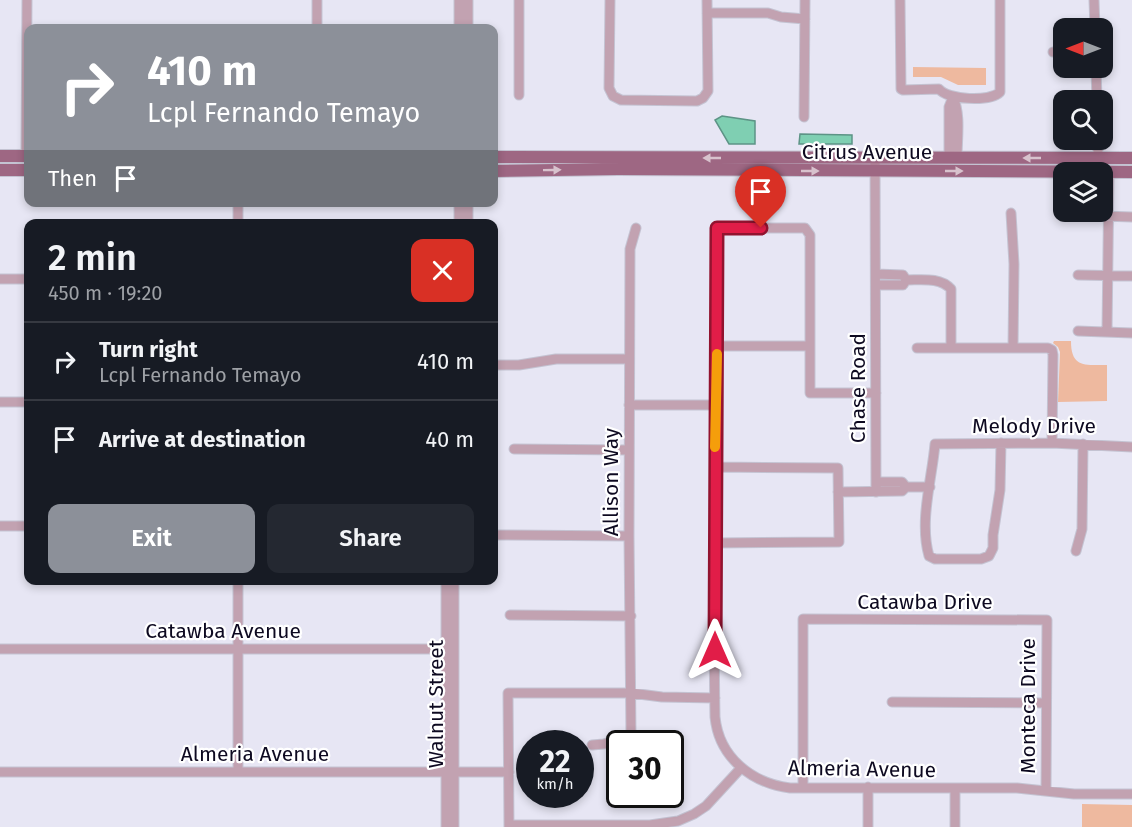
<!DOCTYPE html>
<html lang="en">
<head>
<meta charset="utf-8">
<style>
	:root { --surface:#171b24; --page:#242831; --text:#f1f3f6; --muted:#9ea1a6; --line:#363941; --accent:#8c9099 }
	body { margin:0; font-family:"Fira Sans",sans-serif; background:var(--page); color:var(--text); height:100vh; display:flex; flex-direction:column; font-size:22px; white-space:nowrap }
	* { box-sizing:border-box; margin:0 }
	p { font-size:20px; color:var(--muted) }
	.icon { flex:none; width:33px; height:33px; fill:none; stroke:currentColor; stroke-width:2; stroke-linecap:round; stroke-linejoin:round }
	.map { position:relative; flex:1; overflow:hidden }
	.panel { position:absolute; left:24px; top:219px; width:474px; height:366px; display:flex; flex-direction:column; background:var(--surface); border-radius:12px; box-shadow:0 3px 9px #0003 }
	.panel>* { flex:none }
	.banner { position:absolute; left:24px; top:24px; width:474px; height:183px; border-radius:12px; box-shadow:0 3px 9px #0003; background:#8c9099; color:#fff; overflow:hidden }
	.needle { width:39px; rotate:270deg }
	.controls { position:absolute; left:1053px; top:18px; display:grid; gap:12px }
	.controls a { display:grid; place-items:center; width:60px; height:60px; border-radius:12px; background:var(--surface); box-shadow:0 3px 9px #0003; font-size:30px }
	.speed { position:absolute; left:516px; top:730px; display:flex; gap:12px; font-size:30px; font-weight:700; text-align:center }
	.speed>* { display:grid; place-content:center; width:78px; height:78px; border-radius:50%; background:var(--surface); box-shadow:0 3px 9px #0003; line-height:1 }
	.speed small { font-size:15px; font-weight:400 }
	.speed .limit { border:3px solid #111; border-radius:9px; background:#fff; color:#111 }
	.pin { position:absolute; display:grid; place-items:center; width:51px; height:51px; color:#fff; margin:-62px -26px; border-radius:50% 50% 50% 0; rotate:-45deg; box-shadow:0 0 6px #0007 }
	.pin .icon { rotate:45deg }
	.me { position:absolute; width:66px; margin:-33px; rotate:0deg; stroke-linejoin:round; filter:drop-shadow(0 0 4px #0008) }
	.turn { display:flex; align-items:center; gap:21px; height:126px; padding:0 24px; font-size:27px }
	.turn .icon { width:78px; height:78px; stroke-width:2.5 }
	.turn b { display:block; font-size:42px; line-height:51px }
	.then { display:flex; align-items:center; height:57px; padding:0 24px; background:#0003; gap:12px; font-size:22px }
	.round { display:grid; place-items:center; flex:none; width:63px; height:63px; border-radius:12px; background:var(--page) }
	.headline { display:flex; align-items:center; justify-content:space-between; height:102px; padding:0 24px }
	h1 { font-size:36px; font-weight:600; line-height:45px }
	.primary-button { display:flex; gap:12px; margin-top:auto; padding:12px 24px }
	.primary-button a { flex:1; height:69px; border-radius:12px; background:var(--accent); color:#fff; font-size:24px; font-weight:600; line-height:69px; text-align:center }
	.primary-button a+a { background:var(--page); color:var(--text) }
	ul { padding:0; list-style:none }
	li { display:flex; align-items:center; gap:18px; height:78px; padding:0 24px; border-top:2px solid var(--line) }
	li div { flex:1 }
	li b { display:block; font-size:22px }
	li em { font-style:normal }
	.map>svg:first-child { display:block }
	.green { fill:#eeb99f }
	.water { fill:#7fcfb2; stroke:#5d9486; stroke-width:1.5 }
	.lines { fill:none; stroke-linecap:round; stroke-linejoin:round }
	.minor-casing { stroke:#c4c3d2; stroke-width:11 }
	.major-casing { stroke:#c4c3d2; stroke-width:14 }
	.minor { stroke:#c2a2b1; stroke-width:9 }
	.major { stroke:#9e6783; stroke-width:12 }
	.oneway { fill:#d8c2cd }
	.route-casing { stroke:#92132f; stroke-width:15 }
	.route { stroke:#e11d48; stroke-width:10 }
	.slow { stroke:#f59e0b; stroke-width:10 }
	.labels { text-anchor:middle; stroke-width:4.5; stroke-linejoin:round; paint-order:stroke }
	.street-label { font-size:21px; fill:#0d0920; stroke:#fff }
</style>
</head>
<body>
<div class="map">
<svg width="1132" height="827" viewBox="0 0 1132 827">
	<rect width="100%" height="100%" fill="#e7e6f4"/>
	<!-- green -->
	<path class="green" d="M913,67l73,1v17h-28l-17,-8h-28z
		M1054,341h17c0,27 14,24 36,24v36l-49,1 2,-50 -2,-5 -5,-4z
		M1082,804l50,1v22h-50z"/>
	<!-- water -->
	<path class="water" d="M722,116l33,5v23h-26l-14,-24z
		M800,134l52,1v9h-53z"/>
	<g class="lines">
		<!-- minor casing -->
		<g class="minor-casing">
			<path id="minor" d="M317,0v28
				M519,0v95
				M610,0l-1,88 4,8 8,4 76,1 6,-3 5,-7 -1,-91
				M900,0l1,89 2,1 36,-1c9,11 51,13 61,3v-92
				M1094,0l1,28
				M707,13h61l13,4 24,2
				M459,28v-28
				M468,28v-28
				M1053,52h11
				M1096,68l1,32
				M953,97c8,18 4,41 4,61
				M804,117l1,-117
				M1098,140v18
				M26,156l1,-156
				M875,158l1,334
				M949,158v-51l4,-10
				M238,202v22
				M468,202v22
				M1011,213l3,51 -1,84
				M1075,215l57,2
				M459,224v-22
				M876,274l27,1 3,5
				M1078,275l54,1
				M0,279h28
				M906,280c16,0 34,-3 45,9v59
				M876,285h27l3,-5
				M1078,331l54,2
				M1107,332l2,-160
				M717,346h93
				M917,348h131l4,2 1,5 -1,88
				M494,365h25l37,-6h73
				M876,393h-66v-158l-5,-7h-88c0,163 -5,326 -2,489 4,40 36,66 75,71h227l57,6h58
				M0,402h28
				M629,405h88
				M1001,443l-1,47 -7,45v13l-4,8 -8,3h-46l-6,-3c-10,-35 3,-77 6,-112l117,-1 80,4
				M514,449l115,1
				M715,467l123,1 1,74 -124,1
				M876,482h26l4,5h24
				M838,492l64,-1 4,-4
				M0,526h28
				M494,535l135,1
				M1076,551l6,-22 1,-85
				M238,580v192
				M446,580v247
				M510,615l121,1
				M0,649h446
				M892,702l154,1
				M592,745l12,-1 27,-9 -2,-199 1,-287 6,-21
				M0,772h509
				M803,788v-169l244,1 -1,171
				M955,788v39
				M509,825h141l28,-4 16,-7 12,-8 35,-38
				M454,827v-247
				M509,827l-1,-134h123l31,4 53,1
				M868,827v-40"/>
		</g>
		<!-- major casing -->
		<g class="major-casing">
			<path id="major" d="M0,156h28
				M494,157l638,1
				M0,170h28
				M494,171l124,-2 514,3"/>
		</g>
		<!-- minor -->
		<use href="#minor" class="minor"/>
		<!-- major -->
		<use href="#major" class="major"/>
	</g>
	<!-- one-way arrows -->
	<defs><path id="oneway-solid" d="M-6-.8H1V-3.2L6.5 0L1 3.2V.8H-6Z" transform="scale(1.5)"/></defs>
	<g class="oneway">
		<use href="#oneway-solid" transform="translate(712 158) rotate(-180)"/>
		<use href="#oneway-solid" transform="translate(1032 158) rotate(-180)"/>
		<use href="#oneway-solid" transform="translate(552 170) rotate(-1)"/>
		<use href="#oneway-solid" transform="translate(810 171)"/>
		<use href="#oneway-solid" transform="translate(954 171)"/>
	</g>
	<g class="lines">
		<!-- route casing -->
		<g class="route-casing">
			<path id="route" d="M715,650l2,-422h44"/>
		</g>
		<!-- route -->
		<use href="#route" class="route"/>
		<!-- slow -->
		<path class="slow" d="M715,447l2,-93"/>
	</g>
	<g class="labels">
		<!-- street labels -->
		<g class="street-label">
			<text x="867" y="159">Citrus Avenue</text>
			<text transform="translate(858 388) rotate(-90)" y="7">Chase Road</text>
			<text x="1034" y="433">Melody Drive</text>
			<text transform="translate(611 482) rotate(-90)" y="7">Allison Way</text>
			<text x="925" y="609">Catawba Drive</text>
			<text x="223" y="638">Catawba Avenue</text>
			<text transform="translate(436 704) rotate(-90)" y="7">Walnut Street</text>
			<text transform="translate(1028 706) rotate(-90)" y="7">Monteca Drive</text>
			<text x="255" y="761">Almeria Avenue</text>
			<text transform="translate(862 769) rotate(1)" y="7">Almeria Avenue</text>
		</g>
	</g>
</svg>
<div class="controls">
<a><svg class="needle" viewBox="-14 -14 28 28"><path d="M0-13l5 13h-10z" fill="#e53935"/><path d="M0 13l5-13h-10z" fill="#9ea1a6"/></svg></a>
<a><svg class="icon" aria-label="search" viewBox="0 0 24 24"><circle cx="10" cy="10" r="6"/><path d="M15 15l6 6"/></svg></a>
<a><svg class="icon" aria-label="layers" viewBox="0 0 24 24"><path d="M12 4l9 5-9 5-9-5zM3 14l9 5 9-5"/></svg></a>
</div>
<div class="speed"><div>22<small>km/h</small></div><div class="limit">30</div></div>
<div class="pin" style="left:761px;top:228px;background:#d93025"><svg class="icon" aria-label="arrive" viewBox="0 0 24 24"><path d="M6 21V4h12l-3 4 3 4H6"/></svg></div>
<svg class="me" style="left:715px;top:650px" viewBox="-20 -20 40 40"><path d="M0-17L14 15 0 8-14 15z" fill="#e11d48" stroke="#fff" stroke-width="4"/></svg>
<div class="banner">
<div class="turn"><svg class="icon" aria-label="right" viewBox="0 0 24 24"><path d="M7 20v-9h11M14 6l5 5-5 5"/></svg><div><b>410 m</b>Lcpl Fernando Temayo</div></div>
<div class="then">Then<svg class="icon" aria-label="arrive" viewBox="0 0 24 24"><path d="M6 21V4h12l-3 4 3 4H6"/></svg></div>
</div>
<section class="panel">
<div class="headline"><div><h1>2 min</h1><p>450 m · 19:20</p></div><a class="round" style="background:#d93025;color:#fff"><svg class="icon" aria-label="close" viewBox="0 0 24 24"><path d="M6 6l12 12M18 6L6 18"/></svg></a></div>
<ul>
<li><svg class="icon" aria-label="right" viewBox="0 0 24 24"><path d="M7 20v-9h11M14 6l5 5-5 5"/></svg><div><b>Turn right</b><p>Lcpl Fernando Temayo</p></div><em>410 m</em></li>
<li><svg class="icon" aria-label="arrive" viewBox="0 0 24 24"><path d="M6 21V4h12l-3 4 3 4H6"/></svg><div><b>Arrive at destination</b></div><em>40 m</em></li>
</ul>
<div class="primary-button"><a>Exit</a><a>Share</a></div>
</section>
</div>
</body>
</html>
